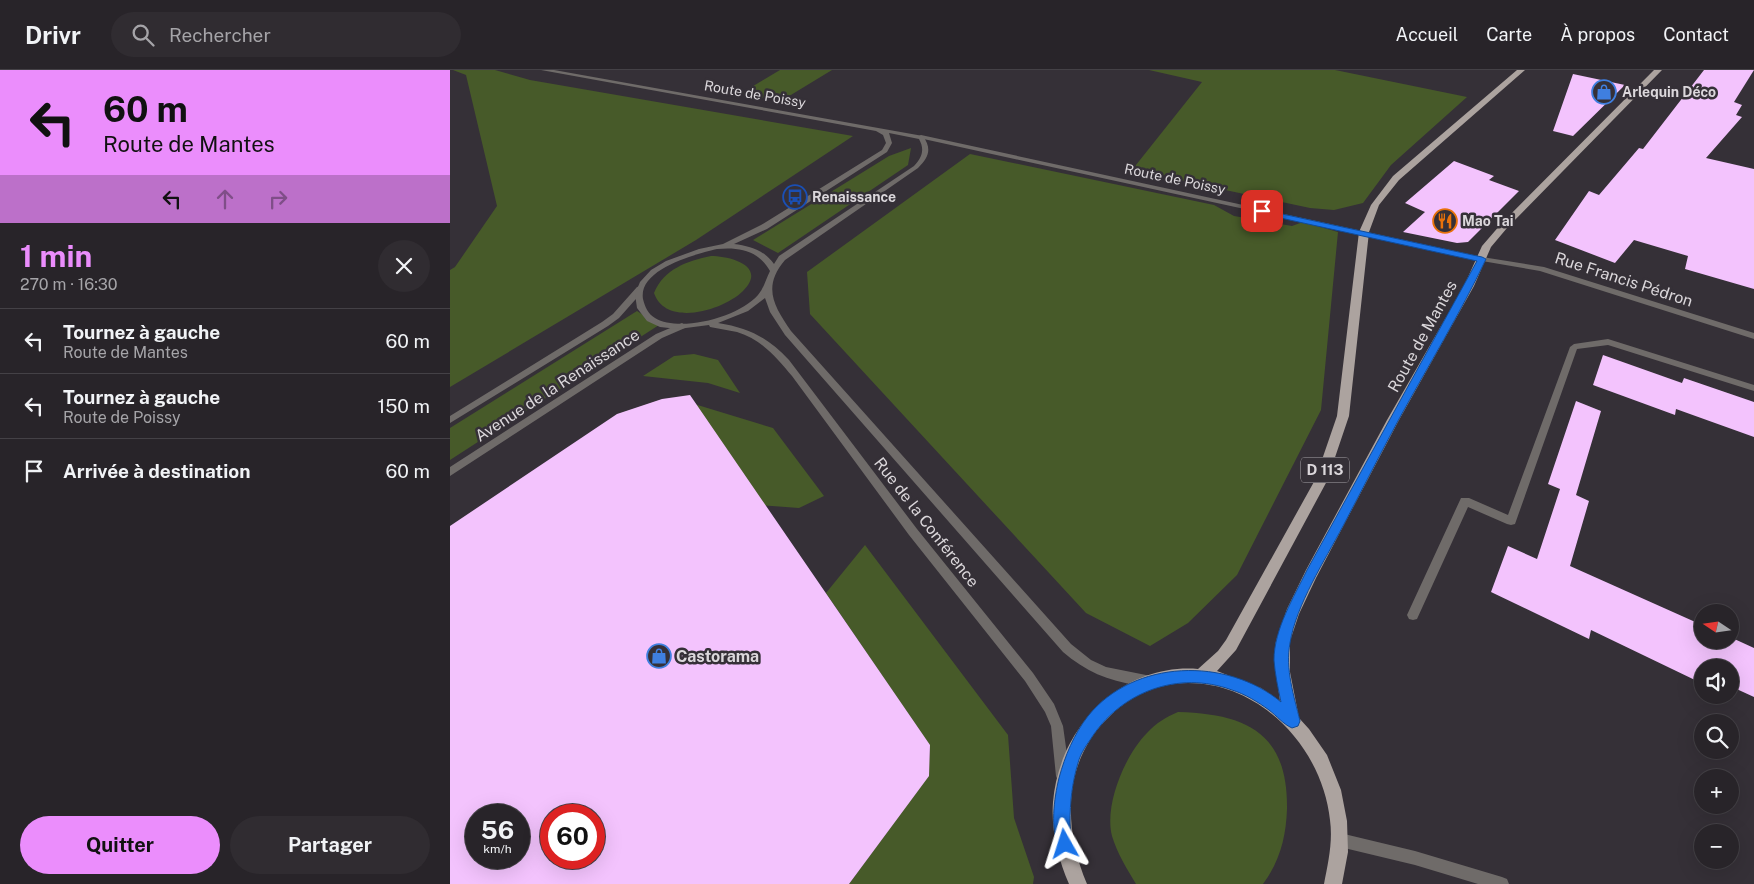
<!DOCTYPE html>
<html lang="fr">
<head>
<meta charset="utf-8">
<style>
	:root { --surface:#282429; --page:#302c31; --text:#f1f3f6; --muted:#a5a4a8; --line:#444146; --accent:#eb8dfc }
	body { margin:0; font-family:"Public Sans",sans-serif; background:var(--page); color:var(--text); height:100vh; display:flex; flex-direction:column; font-size:19px; white-space:nowrap }
	* { box-sizing:border-box; margin:0 }
	p { font-size:16px; color:var(--muted) }
	.icon { flex:none; width:28px; height:28px; fill:none; stroke:currentColor; stroke-width:2; stroke-linecap:round; stroke-linejoin:round }
	.map { position:relative; flex:1; overflow:hidden }
	.panel { display:flex; flex-direction:column; background:var(--surface); width:450px }
	.panel>* { flex:none }
	.banner { background:#eb8dfc; color:#111; overflow:hidden }
	.needle { width:32px; rotate:283deg }
	.buttons { position:absolute; left:1244px; top:534px; display:grid; gap:10px }
	.buttons a { display:grid; place-items:center; width:45px; height:45px; border-radius:50%; background:var(--surface); box-shadow:0 5px 20px #0002,0 0 0 1px var(--line); font-size:25px }
	.speed { position:absolute; left:15px; top:734px; display:flex; gap:10px; font-size:25px; font-weight:700; text-align:center }
	.speed>* { display:grid; place-content:center; width:65px; height:65px; border-radius:50%; background:var(--surface); box-shadow:0 5px 20px #0002,0 0 0 1px var(--line); line-height:1 }
	.speed small { font-size:12px; font-weight:400 }
	.speed .limit { border:8px solid #d22; background:#fff; color:#111 }
	.pin { position:absolute; display:grid; place-items:center; width:42px; height:42px; color:#fff; margin:-21px; border-radius:10px; box-shadow:0 2px 8px #0006 }
	.me { position:absolute; width:55px; margin:-28px; rotate:354deg; stroke-linejoin:round; filter:drop-shadow(0 0 4px #0008) }
	.turn { display:flex; align-items:center; gap:18px; height:105px; padding:0 20px; font-size:22px }
	.turn .icon { width:65px; height:65px; stroke-width:2.5 }
	.turn b { display:block; font-size:35px; line-height:42px }
	.lanes { display:flex; align-items:center; height:48px; padding:0 20px; background:#0003; justify-content:center; gap:25px; direction:ltr }
	.lanes .off { opacity:.35 }
	.round { display:grid; place-items:center; flex:none; width:52px; height:52px; border-radius:26px; background:var(--page) }
	.summary { display:flex; align-items:center; justify-content:space-between; height:85px; padding:0 20px }
	h1 { font-size:30px; font-weight:700; line-height:38px; color:var(--accent) }
	.action { display:flex; gap:10px; margin-top:auto; padding:10px 20px }
	.action a { flex:1; height:58px; border-radius:30px; background:var(--accent); color:#111; font-size:20px; font-weight:700; line-height:58px; text-align:center }
	.action a+a { background:var(--page); color:var(--text) }
	ul { padding:0; list-style:none }
	li { display:flex; align-items:center; gap:15px; height:65px; padding:0 20px; border-top:1px solid var(--line) }
	li div { flex:1 }
	li b { display:block; font-size:19px }
	li em { font-style:normal }
	header { display:flex; align-items:center; gap:30px; box-sizing:border-box; height:70px; padding:0 25px; background:var(--surface); border-bottom:1px solid var(--line) }
	header strong { font-size:24px }
	nav { display:flex; gap:28px; margin-inline-start:auto; font-size:18px }
	.search { width:350px; height:45px; background:var(--page); display:flex; align-items:center; gap:12px; box-sizing:border-box; padding:0 18px; border-radius:28px; color:var(--muted); font-size:19px }
	main { display:flex; flex:1; min-height:0 }
	.map>svg:first-child { display:block }
	.green { fill:#475a29 }
	.building { fill:#f3c3fd; fill-rule:evenodd }
	.lines { fill:none; stroke-linecap:round; stroke-linejoin:round }
	.service { fill:#6f6b69; fill-rule:evenodd }
	.minor { fill:#6f6b69; fill-rule:evenodd }
	.tertiary { fill:#6f6b69; fill-rule:evenodd }
	.primary { fill:#aca39f; fill-rule:evenodd }
	.route { fill:#1a73e8; stroke:#114b97 }
	.labels { text-anchor:middle; stroke-width:5; stroke-linejoin:round; paint-order:stroke }
	.far-poi-label { font-size:14px; font-weight:bold; fill:#dbd7db; stroke:#353037; text-anchor:start }
	.far-street-label { font-size:14px; fill:#dbd7db; stroke:#353037 }
	.shield { fill:#353037; stroke:#a9a5aa; stroke-width:1 }
	.shield-label { font-size:15px; font-weight:bold; fill:#dbd7db }
	.street-label { font-size:16px; fill:#dbd7db; stroke:#353037 }
	.poi-label { font-size:16px; font-weight:bold; fill:#dbd7db; stroke:#353037; text-anchor:start }
</style>
</head>
<body>
<header>
<strong>Drivr</strong>
<div class="search"><svg class="icon" aria-label="search" viewBox="0 0 24 24"><circle cx="10" cy="10" r="6"/><path d="M15 15l6 6"/></svg>Rechercher</div>
<nav><a>Accueil</a><a>Carte</a><a>À propos</a><a>Contact</a></nav>
</header>
<main>
<section class="panel">
<div class="banner">
<div class="turn"><svg class="icon" aria-label="left" viewBox="0 0 24 24"><path d="M17 20v-9H6M10 6l-5 5 5 5"/></svg><div><b>60 m</b>Route de Mantes</div></div>
<div class="lanes"><svg class="icon" aria-label="left" viewBox="0 0 24 24"><path d="M17 20v-9H6M10 6l-5 5 5 5"/></svg><svg class="icon off" aria-label="ahead" viewBox="0 0 24 24"><path d="M12 20V5M6 11l6-6 6 6"/></svg><svg class="icon off" aria-label="right" viewBox="0 0 24 24"><path d="M7 20v-9h11M14 6l5 5-5 5"/></svg></div>
</div>
<div class="summary"><div><h1>1 min</h1><p>270 m · 16:30</p></div><a class="round"><svg class="icon" aria-label="close" viewBox="0 0 24 24"><path d="M6 6l12 12M18 6L6 18"/></svg></a></div>
<ul>
<li><svg class="icon" aria-label="left" viewBox="0 0 24 24"><path d="M17 20v-9H6M10 6l-5 5 5 5"/></svg><div><b>Tournez à gauche</b><p>Route de Mantes</p></div><em>60 m</em></li>
<li><svg class="icon" aria-label="left" viewBox="0 0 24 24"><path d="M17 20v-9H6M10 6l-5 5 5 5"/></svg><div><b>Tournez à gauche</b><p>Route de Poissy</p></div><em>150 m</em></li>
<li><svg class="icon" aria-label="arrive" viewBox="0 0 24 24"><path d="M6 21V4h12l-3 4 3 4H6"/></svg><div><b>Arrivée à destination</b></div><em>60 m</em></li>
</ul>
<div class="action"><a>Quitter</a><a>Partager</a></div>
</section>
<div class="map">
<svg width="1304" height="814" viewBox="0 0 1304 814">
	<rect width="100%" height="100%" fill="#353037"/>
	<!-- green -->
	<path class="green" d="M3,0h42l35,10 323,56 -157,104 -246,147v-117l5,-3 42,-61 -31,-131z
		M330,0h52l-51,31 -41,-7z
		M699,0h186l132,27 -76,68 -28,38 -29,7 -24,-2 -178,-38 70,-88z
		M461,78l-3,17 -130,88 -25,-13 136,-84z
		M520,84l244,51 20,11 58,10 11,-4 35,10 -17,178 -84,165 -49,48 -38,23 -64,-33 -276,-299 -3,-42z
		M261,186c19,0 57,10 32,35 -19,19 -77,37 -89,2 10,-24 33,-32 57,-37z
		M187,241l22,14 -209,135v-32z
		M244,284l24,6 22,33 -32,-10 -65,-7 31,-20z
		M241,333l82,25 51,68 -25,12 -41,-3z
		M415,475l143,190 6,83 20,59 -1,7h-184l79,-108 2,-30 -104,-153z
		M728,642c69,2 110,21 109,97 -1,28 -7,52 -24,75h-127c-9,-15 -19,-31 -24,-48 -8,-31 13,-81 35,-103 9,-10 19,-16 31,-21z"/>
	<!-- building -->
	<path class="building" d="M1254,0h50l-20,32 8,3 -6,10 6,2 -36,41 48,11v120l-69,-20 3,-13 -54,-16 -19,23 -60,-23 34,-49 10,4 40,-47 4,1z
		M1123,4l52,11 -52,51 -20,-5z
		M1004,91l40,15 -5,4 30,11 -51,51 -11,1 -54,-11 22,-20 -20,-9z
		M1153,285l79,28 2,-5 70,24v35l-78,-28 -1,6 -82,-30z
		M240,325l240,350 -1,31 -80,108h-399v-358l167,-112 45,-15zM26,745h43v43h-43zM101,745h43v43h-43z
		M1126,331l25,10 -25,84 13,6 -19,65 132,59v15h28v-3l24,11v49l-24,-11v-18h-28v5l-4,-2 -1,10 -106,-51 -2,9 -98,-47 17,-46 29,13 23,-70 -12,-5z"/>
	<g class="lines">
		<!-- service -->
		<path class="service" d="M1158,269l146,46v6l-146,-46 -31,4 -62,175 -4,1 -4,-1 -39,-17 -51,112 -4,1 -4,-1 -2,-4 54,-117h8l39,17 62,-168 4,-3z
			M890,763l75,18 87,26 5,2 2,5h-31l-63,-19 -75,-18 -5,-2 -2,-5 2,-5z"/>
		<!-- minor -->
		<path class="minor" d="M471,65l561,122 62,10 210,66v6l-214,-68 -58,-10 -563,-123v-2z
			M190,216l3,1v4l-24,27 -11,8 -158,97v-7l152,-94 11,-8 24,-27z
			M232,253l4,3 -1,2 -23,10 -212,138v-9l206,-133z"/>
		<!-- tertiary -->
		<path class="tertiary" d="M91,0h13l369,66c9,13 6,21 -5,32l-133,92c-23,27 -11,46 6,71l280,313 20,16 15,7 50,10 2,4 -2,4c-6,3 -12,1 -19,0 -29,-4 -52,-14 -74,-33l-278,-317 -15,-23 -5,-14 -17,13 -30,12c31,5 49,14 71,37l128,169 116,144 21,31 9,22 7,50 -2,5 -5,2 -5,-2 -2,-5 -5,-50 -6,-14 -20,-31 -116,-146 -117,-159c-15,-18 -31,-37 -55,-44 -9,-2 -18,-3 -27,-5l-1,-2 -31,4 -18,-2 -13,-6 -10,-13 -2,-14 5,-12 11,-12 15,-9 33,-12 24,-5 38,-19 121,-75 4,-7 -3,-8 -7,-4zM439,63l30,6c6,11 3,18 -5,27l-135,90 -5,8c-10,-14 -24,-18 -40,-20l33,-15 120,-77 5,-9zM267,179c22,-2 41,1 53,22 -4,8 -6,17 -12,24 -19,22 -78,38 -103,23 -7,-4 -10,-11 -12,-19 -5,-30 53,-45 74,-50z"/>
		<!-- primary -->
		<path class="primary" d="M1067,0h8l-126,110 -20,25 -10,27 -20,184 -22,65 -91,169 -19,21 44,17 19,13 -6,-43 2,-17 11,-32 19,-39 81,-150 77,-134 18,-40 19,-22 153,-154h8l-155,158 -16,19 -17,39 -75,134 -83,158 -17,36 -9,27v31l9,46 10,11 18,26 14,35 6,31 1,31 -6,32h-18c4,-21 9,-42 6,-64 -8,-76 -77,-146 -157,-136 -24,3 -46,15 -63,32 -48,45 -47,111 -23,168h-18c-11,-26 -18,-53 -16,-82 6,-74 68,-139 145,-133l20,-18 8,-11 89,-160 22,-64 22,-184 12,-27 22,-29z"/>
	</g>
	<!-- route -->
	<path class="route" d="M809,139l223,48 4,2c-26,55 -58,107 -87,160 -19,35 -37,71 -56,107 -18,34 -47,79 -53,117 -5,26 4,53 10,78l-2,5 -6,2c-9,-4 -15,-12 -23,-18 -11,-8 -24,-16 -37,-20 -54,-20 -112,2 -142,50 -5,7 -10,15 -12,23 -6,20 -8,39 -8,60 0,9 4,18 0,26l-5,3 -6,-3c-9,-21 -5,-50 0,-71 6,-22 15,-44 29,-62 46,-57 139,-59 193,-14 -3,-14 -6,-28 -7,-42 0,-31 20,-63 33,-90l170,-309 -215,-47 -3,-1z"/>
	<!-- icons -->
	<defs>
		<g id="shop-ring" transform="scale(1.25)"><circle r="9.5" fill="#353037" stroke="#3f7fe0" stroke-width="1.5"/><path d="M-5-2.5h2.3a2.7 3.5 0 0 1 5.4 0H5L5.5 6h-11ZM-1.5-2.5h3a1.5 2.3 0 0 0-3 0Z" fill="#3f7fe0"/></g>
		<g id="bus-ring" transform="scale(1.25)"><circle r="9.5" fill="#353037" stroke="#1a4fb4" stroke-width="1.5"/><path d="M-5-6H5V4H4V6H2V4H-2V6H-4V4H-5ZM-3.5-4V0h7V-4ZM-3.5 1.2v1.5H-2V1.2ZM2 1.2v1.5H3.5V1.2Z" fill="#1a4fb4"/></g>
		<g id="restaurant-ring" transform="scale(1.25)"><circle r="9.5" fill="#353037" stroke="#e8710a" stroke-width="1.5"/><path d="M-5-6h1v4h1v-4h1v4h1v-4h1v5L-1.5 .5V6h-2V.5L-5-1ZM5-6V6H3V1.5H1.5Q1.5-4 5-6Z" fill="#e8710a"/></g>
	</defs>
	<g fill-rule="evenodd">
		<use href="#shop-ring" x="1154" y="22"/>
		<use href="#bus-ring" x="345" y="127"/>
		<use href="#restaurant-ring" x="995" y="151"/>
		<use href="#shop-ring" x="209" y="586"/>
	</g>
	<g class="labels">
		<!-- far-poi labels -->
		<g class="far-poi-label">
			<text x="1172" y="27">Arlequin Déco</text>
			<text x="362" y="132">Renaissance</text>
			<text x="1012" y="156">Mao Tai</text>
		</g>
		<!-- far-street labels -->
		<g class="far-street-label">
			<text transform="translate(305 24) rotate(10)" y="5">Route de Poissy</text>
			<text transform="translate(725 109) rotate(12)" y="5">Route de Poissy</text>
		</g>
		<!-- shield labels -->
		<rect class="shield" x="851" y="387.5" width="48" height="25" rx="4"/>
		<g class="shield-label">
			<text x="875" y="405">D 113</text>
		</g>
		<!-- street labels -->
		<g class="street-label">
			<text transform="translate(1174 209) rotate(18)" y="6">Rue Francis Pédron</text>
			<text transform="translate(972 266) rotate(-61)" y="6">Route de Mantes</text>
			<text transform="translate(107 315) rotate(-33)" y="6">Avenue de la Renaissance</text>
			<text transform="translate(477 452) rotate(52)" y="6">Rue de la Conférence</text>
		</g>
		<!-- poi labels -->
		<g class="poi-label">
			<text x="226" y="592">Castorama</text>
		</g>
	</g>
</svg>
<div class="buttons">
<a><svg class="needle" viewBox="-14 -14 28 28"><path d="M0-13l5 13h-10z" fill="#e53935"/><path d="M0 13l5-13h-10z" fill="#a5a4a8"/></svg></a>
<a><svg class="icon" aria-label="sound" viewBox="0 0 24 24"><path d="M4 9h4l5-4v14l-5-4H4zM17 9q2 3 0 6"/></svg></a>
<a><svg class="icon" aria-label="search" viewBox="0 0 24 24"><circle cx="10" cy="10" r="6"/><path d="M15 15l6 6"/></svg></a>
<a>+</a>
<a>−</a>
</div>
<div class="speed"><div>56<small>km/h</small></div><div class="limit">60</div></div>
<div class="pin" style="left:812px;top:141px;background:#d93025"><svg class="icon" aria-label="arrive" viewBox="0 0 24 24"><path d="M6 21V4h12l-3 4 3 4H6"/></svg></div>
<svg class="me" style="left:615px;top:774px" viewBox="-20 -20 40 40"><path d="M0-17L14 15 0 8-14 15z" fill="#1a73e8" stroke="#fff" stroke-width="4"/></svg>
</div>
</main>
</body>
</html>
